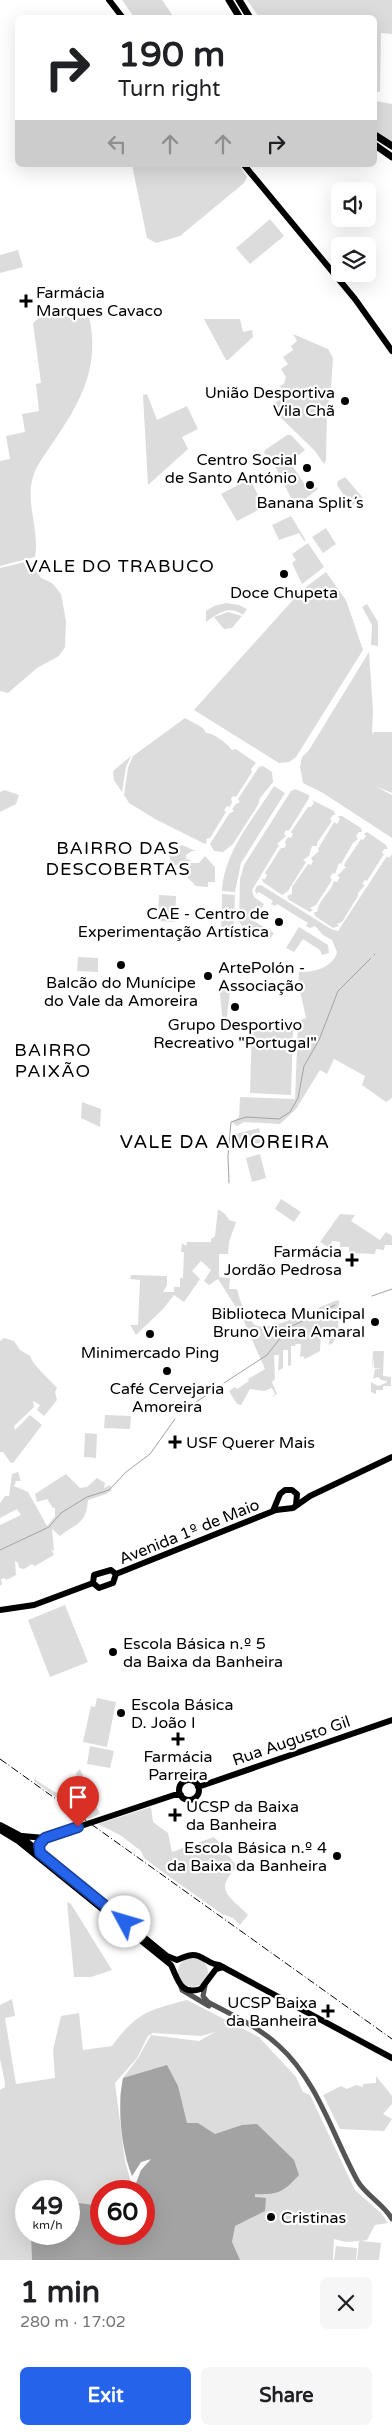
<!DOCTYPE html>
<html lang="en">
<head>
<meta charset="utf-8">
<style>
	:root { --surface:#fff; --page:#f6f6f6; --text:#202124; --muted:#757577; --accent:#2563eb }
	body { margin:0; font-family:"Varela Round",sans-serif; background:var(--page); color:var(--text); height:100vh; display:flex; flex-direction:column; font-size:19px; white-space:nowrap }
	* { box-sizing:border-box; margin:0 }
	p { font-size:16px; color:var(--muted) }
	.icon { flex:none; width:28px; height:28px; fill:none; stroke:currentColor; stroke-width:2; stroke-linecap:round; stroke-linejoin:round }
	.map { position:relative; height:2260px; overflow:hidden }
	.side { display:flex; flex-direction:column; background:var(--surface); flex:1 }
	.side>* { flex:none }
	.top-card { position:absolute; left:15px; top:15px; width:362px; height:152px; border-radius:8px; box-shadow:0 5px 20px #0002; background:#fff; color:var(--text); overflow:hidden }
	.buttons { position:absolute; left:331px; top:182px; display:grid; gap:10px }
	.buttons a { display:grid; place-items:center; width:45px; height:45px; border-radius:8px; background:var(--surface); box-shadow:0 5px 20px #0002; font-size:25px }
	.speed { position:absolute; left:15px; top:2180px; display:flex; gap:10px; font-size:25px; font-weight:700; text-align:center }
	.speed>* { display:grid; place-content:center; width:65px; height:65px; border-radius:50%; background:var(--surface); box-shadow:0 5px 20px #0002; line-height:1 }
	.speed small { font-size:12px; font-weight:400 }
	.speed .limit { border:8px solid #d22; background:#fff; color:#111 }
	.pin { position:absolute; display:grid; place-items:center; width:42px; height:42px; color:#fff; margin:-51px -21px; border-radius:50% 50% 50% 0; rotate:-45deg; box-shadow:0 0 5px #0007 }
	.pin .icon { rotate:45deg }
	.me { position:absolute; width:55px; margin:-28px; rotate:309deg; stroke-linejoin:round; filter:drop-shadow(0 0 4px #0008) }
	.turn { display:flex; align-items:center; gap:18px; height:105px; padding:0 20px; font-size:22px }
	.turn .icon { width:65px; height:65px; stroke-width:2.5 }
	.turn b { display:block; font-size:35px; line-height:42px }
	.lanes { display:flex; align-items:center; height:48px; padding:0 20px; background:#0003; justify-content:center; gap:25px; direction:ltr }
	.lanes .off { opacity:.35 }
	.round { display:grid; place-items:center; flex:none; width:52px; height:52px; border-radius:8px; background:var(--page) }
	.summary { display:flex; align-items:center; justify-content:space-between; height:85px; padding:0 20px }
	h1 { font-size:30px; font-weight:700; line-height:38px }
	.cta { display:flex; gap:10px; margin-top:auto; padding:10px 20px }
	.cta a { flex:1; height:58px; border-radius:8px; background:var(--accent); color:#fff; font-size:20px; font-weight:700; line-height:58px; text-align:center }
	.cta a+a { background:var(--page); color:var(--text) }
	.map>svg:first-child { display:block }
	.green { fill:#dcdcdc; fill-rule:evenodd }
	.water { fill:#a3a3a3 }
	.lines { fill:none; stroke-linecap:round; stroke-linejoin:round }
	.stream { stroke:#a3a3a3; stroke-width:1 }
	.minor { stroke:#555; stroke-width:5 }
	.major { stroke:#000; stroke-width:6 }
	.highway { stroke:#000; stroke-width:7 }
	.rail { stroke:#000; stroke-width:1; stroke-dasharray:8 2.5 1 2.5; stroke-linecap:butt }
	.route-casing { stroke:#184099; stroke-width:12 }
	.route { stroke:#2563eb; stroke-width:9 }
	.poi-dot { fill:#000; stroke:#fff; stroke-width:2 }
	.labels { text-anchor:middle; stroke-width:4.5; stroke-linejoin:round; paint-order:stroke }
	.poi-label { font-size:16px; fill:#000; stroke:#fff; text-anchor:start }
	.street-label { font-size:16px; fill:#000; stroke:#fff }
	.neighbourhood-label { font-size:18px; letter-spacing:1px; fill:#000; stroke:#fff }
	.quarter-label { font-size:19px; letter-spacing:1px; fill:#000; stroke:#fff }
</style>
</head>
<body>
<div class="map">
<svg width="392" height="2260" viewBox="0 0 392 2260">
	<rect width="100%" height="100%" fill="#fff"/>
	<!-- green -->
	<path class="green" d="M122,0h40l11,16 -39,1z
		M247,0h145v34l-11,-1 -1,59 -5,-1v-73l-116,-1z
		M375,101l17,3v39l-17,-13z
		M132,165h107l8,12 -3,6 -64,53 -24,7 -9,-5z
		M270,219l14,17 -34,28 -14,-16z
		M18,250l5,17 -23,6v-18z
		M84,307c6,6 7,20 8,29 3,43 -17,74 -40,108 -7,11 -16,21 -19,33 -8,26 7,54 2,80l-35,9v-105l10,-2 -4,-23 19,-4 -3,-18 17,-3 -3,-27 5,-1 -8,-60 6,-5z
		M204,319h36l3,13 9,-2 1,7 -25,23h-2z
		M293,334l35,15 5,9 -2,30 -4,23 -1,49 -2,4 -9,-13 -40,-39 1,-2 -4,-4 7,-6 -1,-4 4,-5 -2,-5 4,-2 2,-7 -5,-8 7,-5 -5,-7 10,-7 -2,-4 6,-5z
		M147,394l10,26 30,-14 11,23 -16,8 6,12 -40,36 -5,-90z
		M287,435h4l14,15 -15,12 19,29 7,-4 2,2 -21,16 -3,-1 -20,-40 -10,-11 1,-3z
		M265,471l-13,12 12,24 -27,14 -16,-27z
		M345,477l18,21 -10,7 -4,-2 -12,-18 1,-4z
		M291,516l14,23v3l-6,-9 -20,7 -7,-15z
		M326,528l10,16 -13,9 -11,-16z
		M308,543l16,24 -22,17 -10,-21 4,-3 -4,-6z
		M29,561l2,1 10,16 11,5 9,11 5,27 -1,26 -6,9 -22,12 -29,25 -8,-2v-123z
		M326,572l20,28 17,50 -67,107 -7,5 -10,1 -85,-53 108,-120z
		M226,603l13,2 8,4 -4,6c-16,-11 -26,0 -37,7v-11l8,-5z
		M367,604l11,18v24l-7,-1 1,-20 -10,-18z
		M228,612l14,4 -10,12 -8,1 -10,-12z
		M369,652l4,59 -1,23 2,-2h18v61l-17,-7 17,9v43l-69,-45 -20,-10 -3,-16 2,-10 7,-7z
		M185,718l18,10 3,5c7,-1 23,12 26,17l4,-1 20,14 -5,6 1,3 -16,25 -3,-1 -2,3 1,3 -2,5 -3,-1 -3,4 2,2 -16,26 -4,1 1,3 -2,2 -48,-24 -28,-17 -5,-8 4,-27 5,-12z
		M131,756l-5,11 -4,25 -8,-12 -1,-9z
		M263,766l9,6 1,10 -13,16 -2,7 -25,39 -10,8 -9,-1 -4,-7 19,-30 5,-3 -2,-2 4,-5 4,-2 -2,-3 21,-32z
		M274,786l11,7 -44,70 -6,29 -13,-1c2,-39 31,-72 52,-105z
		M295,789l14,6v3l-19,31 -2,2 -2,-1 -2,4 2,2 -9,8 2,1 -27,45 2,7 10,7 -10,17 20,12 -4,6 -8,-2 -10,-7v-4h-10l-3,-5 1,-42 4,-14 47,-74z
		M4,790l15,5 -3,9 -16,8v-20z
		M312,800l22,11 1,4h-2l-3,4 2,2 -15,22v3h-5l-3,10 -6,4 3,2 -18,29 -6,4 -19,-13 -1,-3h3l2,-4 -2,-2 16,-25h3l2,-3 -1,-3 3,-5 3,1 2,-4 -2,-2 17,-25h3l3,-4z
		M338,816h4l19,12 1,4h-3l-3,4 2,3 -5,4 -12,21 -2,-1 -4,11 -2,-1 -3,4 2,3 -16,25 -6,3 3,2 -3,2 -21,-12 -2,-4 5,-2v-7l16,-23 3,1 2,-4 -2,-3 8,-7 -1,-2 16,-27 3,2 3,-5z
		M367,832l19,13 2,4h-4l-2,4 2,1 -17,27 -2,-1 -3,4 3,1 -7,8v3l-16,26 -5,2 2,2 -6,2 -18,-12 -1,-4h3c2,-13 14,-20 17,-31l3,1 3,-5 -3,-1 9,-9 -2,-1 1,-3 16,-24 2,1 3,-4 -2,-2z
		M182,845l14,6h-4l-6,4v4l5,1 -6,5h-13l-3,-10 -5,-2z
		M392,854v244l-6,4 -24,-17 3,-9 -31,-17 -7,15 -7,-4 -24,39 -16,15 -36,-2 -7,4 -5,-4 7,-5 1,-20 55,2 3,-78 8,-3 -5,-23 -3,-5 1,-18c14,1 35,-5 38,-20l-5,-12 -9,-5 -8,-9 -5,2 -4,-2 2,-3 -31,-19 -2,2 -4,-2 2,-3 -14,-9 -3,2 -1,-4 2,-4 4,-1 70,44 7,2 49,-75 2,2z
		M205,856l10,11v15h-7v5l-12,-1 -11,-11 1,-8 3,-4h10z
		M222,894l13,1 -2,41 -12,-1z
		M159,895l17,1 -1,26 -17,-1z
		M299,927l29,18 1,8 -7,2 -2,-5 -17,-11 -9,13 -8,-4z
		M78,957l20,1v14l-21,-1z
		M219,984h12l-5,40h-3z
		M252,1029l41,1 -2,65 -41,-2z
		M82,1102l19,7 -1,18 -19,-9z
		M259,1128l3,14 -22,6 -4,-14z
		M260,1154l6,24 -14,4 -6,-24z
		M281,1199l20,13 -7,10 -19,-13z
		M218,1209l7,5 4,6 7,2 -7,20 -1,12h-9v23l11,1 -1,11h8c3,12 8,27 17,35 13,12 68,-20 85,-24l-1,31 -5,12 -4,2 1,-16 -9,2 -1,20 -15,8 -2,-3 -3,1 1,-13h-5l-1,2h-4v19l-3,1v-16h-5v18l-5,3 1,-16h-5l1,24 -3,3 5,12 -6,4 4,-4 -3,-6 -8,3 -14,-2 -9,16 -4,-1 -8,-13 6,-4 2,2 12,-8 -1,-2 17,-10 -23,-52 -24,-38 -9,6 -5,-4 7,-11 -10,-9 -9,10 8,8 -16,23 -10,-7 -11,14 -27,26 -6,-10h8l2,-45 -10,-1 1,-4 36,1v9l-4,7h11v-5h6v-9h3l1,-26h-3l1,-9 4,3 1,-4h24v-3l4,-3z
		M340,1214l15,1 -4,6 29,19 6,-8 6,4v9h-7l-1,5 -8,-1 -1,5 -26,-1v-6h-9v-5l-8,-1 -1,8 -11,-7z
		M4,1338l10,3 6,9 10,6c3,9 19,23 27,32l-2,4 2,8 -13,16 -7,-6 3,-5 -7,-4 1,6 -20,19 1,4 15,-15 12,10 -29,38 -3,-1 -7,-10h-3v-111z
		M373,1351h11l-1,25 8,1v9h-8v4h-7v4l-5,-2v-10l7,4 8,-3 1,-2 -6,-1 -3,-3 -5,2 2,-10h7l-8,-1v-9l-2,10z
		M105,1415l26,1 -1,13 -26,-1z
		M85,1433l12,1 -1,24 -12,-1z
		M18,1472l3,9h-5l-2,5 14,6 19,34 8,-10v-8h-2l-6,-9 -10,3 -2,-8 31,-20 14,14 7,-1 10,-9 8,5 -1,5 6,-3 2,5 -6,4 -18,6c-2,25 -12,23 -28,36l-8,-7 2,22 -3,-2 3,6 -19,11 -3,-2 -8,5 -5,-1 -1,-5 -3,-2 1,14 -10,5 -1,-2 -4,1 1,5 -2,2v-61l21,-10 -4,-6 -17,9v-15l5,-7h4l3,-22z
		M65,1605l23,57 -38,15 -22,-57z
		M97,1698l19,4 -9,45 -24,-5 8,-36 4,1z
		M90,1746l24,5 -4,17 -23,-4z
		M80,1769l20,45 -11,5 -14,-7 -41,-31 2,-4v3c8,5 21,16 30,14l2,3 10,-8 -2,-16z
		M151,1807l2,15 15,11 4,19 42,-15 3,3 20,27c-24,24 -7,29 11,48l-8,10 -7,-7 -11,-4 -62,-44 -16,-12 -3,-7 -21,-16 -22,-11z
		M67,1902l4,2 41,66 -21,7h-17z
		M178 1972a15 15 0 1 1 30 0a15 15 0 1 1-30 0Z
		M12,1999l3,17 -10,2 11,66 39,-6 -2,-28 8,-34 18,-3 4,37 29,-4c25,-34 37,-36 75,-46l72,37 37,40 7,15 7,3 45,95 27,24 6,9 -13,2 -8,15 -6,1 20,2 -2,17h-22l2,-19 -13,1 -12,-3 -1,21h-333v-170l5,-3v-4l-5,-24v-54zM215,2032l-16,9 -48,-6 -13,23 -15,20 -3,18 6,64 6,16 9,-14 10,-3 -18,30 -8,-28 -10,-78 22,-25 11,-22 5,-3 48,3zM26,2191h43v43h-43zM101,2191h43v43h-43z
		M376,2076l16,20v8l-9,10 9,5 -8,12 -44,-2 -17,-34 18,-9 6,3 9,-4 7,2v-3l13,-1z
		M336,2246l21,2 -1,12h-22z"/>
	<!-- water -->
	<path class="water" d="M167,2065l11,21 9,37h11l17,11 27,-9 15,-1 37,36 5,15c-16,17 -20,20 -44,19v3l11,1 -1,13 -30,15 -3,16 8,18h-208l-1,-26h38v-32h2l30,4v28h43v-43h-11l8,-21 10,-11 -10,3 -9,14c-11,-29 -15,-67 -9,-98z"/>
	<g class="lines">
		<!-- stream -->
		<path class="stream" d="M374,955l1,-1
			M229,1183l-1,-27 3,-34 15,-5 33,2 11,-7 8,-14 6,-32 15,-26 19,-49 33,-33
			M372,1296l20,-7
			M224,1383l43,-28 21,-27 47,-23
			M187,1408l35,-23
			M0,1550l49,-23 12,-14 26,-16 22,-7 17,-18 24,-18 25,-35"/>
		<!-- minor -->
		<path class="minor" d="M205,1986l-2,10 5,6c24,13 51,25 71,44 38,34 54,90 78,134 8,15 26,23 35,39
			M181,1987l1,3 27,16"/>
		<!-- major -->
		<path class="major" d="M109,0l14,18
			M244,165l111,134 37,52
			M273,1511l7,-17 5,-4h7l5,4 -1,11
			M116,1574l160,-64 17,-2 17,-12 82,-39
			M93,1583l1,-8 17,-5 5,4
			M93,1583l6,5 14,-5 3,-9
			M0,1610l34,-5 59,-22
			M179 1790a10 10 0 1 1 20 0a10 10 0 1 1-20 0Z
			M198,1787l194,-67
			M0,1825l19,10 148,121 10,4c6,-2 10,-5 16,-5 10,0 15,9 26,10l173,93
			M0,1830l18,11 153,124c7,14 9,31 30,24l15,-20 7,-2
			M22,1836l23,2 129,-43h7"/>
		<!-- highway -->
		<path class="highway" d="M229,0l11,18
			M239,0l11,18
			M375,135l17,11
			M375,145l17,12"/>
		<!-- rail -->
		<path class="rail" d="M0,1759l392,280"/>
	</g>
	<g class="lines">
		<!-- route casing -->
		<g class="route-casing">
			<path id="route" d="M78,1827l-33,11 -6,7 1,8 85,69"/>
		</g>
		<!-- route -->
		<use href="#route" class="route"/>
	</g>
	<!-- markers -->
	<g class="poi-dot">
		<path d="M23.5 293.5h5v5h5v5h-5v5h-5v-5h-5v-5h5z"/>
		<circle cx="345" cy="401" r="5"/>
		<circle cx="307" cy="468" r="5"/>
		<circle cx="310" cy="485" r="5"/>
		<circle cx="284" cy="574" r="5"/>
		<circle cx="279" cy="922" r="5"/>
		<circle cx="121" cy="965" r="5"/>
		<circle cx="208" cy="976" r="5"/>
		<circle cx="235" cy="1007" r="5"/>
		<path d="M349.5 1252.5h5v5h5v5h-5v5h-5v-5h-5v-5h5z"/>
		<circle cx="375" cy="1322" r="5"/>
		<circle cx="150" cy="1334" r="5"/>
		<circle cx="167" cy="1371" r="5"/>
		<path d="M172.5 1434.5h5v5h5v5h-5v5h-5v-5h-5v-5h5z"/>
		<circle cx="113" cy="1652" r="5"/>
		<circle cx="121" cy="1713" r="5"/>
		<path d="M175.5 1731.5h5v5h5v5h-5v5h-5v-5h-5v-5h5z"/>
		<path d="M172.5 1807.5h5v5h5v5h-5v5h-5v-5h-5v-5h5z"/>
		<circle cx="337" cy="1856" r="5"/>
		<path d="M325.5 2003.5h5v5h5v5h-5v5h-5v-5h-5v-5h5z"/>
		<circle cx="271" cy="2217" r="5"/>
	</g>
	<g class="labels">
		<!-- poi labels -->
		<g class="poi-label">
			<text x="36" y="298">Farmácia<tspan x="36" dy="18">Marques Cavaco</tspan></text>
			<text x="335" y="398" text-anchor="end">União Desportiva<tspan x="335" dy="18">Vila Chã</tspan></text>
			<text x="297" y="465" text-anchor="end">Centro Social<tspan x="297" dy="18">de Santo António</tspan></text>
			<text x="310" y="508" text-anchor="middle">Banana Split´s</text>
			<text x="284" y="598" text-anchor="middle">Doce Chupeta</text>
			<text x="269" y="919" text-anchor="end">CAE - Centro de<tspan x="269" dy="18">Experimentação Artística</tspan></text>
			<text x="218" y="973">ArtePolón -<tspan x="218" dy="18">Associação</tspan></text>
			<text x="121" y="988" text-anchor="middle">Balcão do Munícipe<tspan x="121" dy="18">do Vale da Amoreira</tspan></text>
			<text x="235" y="1030" text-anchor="middle">Grupo Desportivo<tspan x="235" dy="18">Recreativo "Portugal"</tspan></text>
			<text x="342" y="1257" text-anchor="end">Farmácia<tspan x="342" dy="18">Jordão Pedrosa</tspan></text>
			<text x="365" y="1319" text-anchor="end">Biblioteca Municipal<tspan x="365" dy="18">Bruno Vieira Amaral</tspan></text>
			<text x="150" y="1358" text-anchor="middle">Minimercado Ping</text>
			<text x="167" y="1394" text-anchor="middle">Café Cervejaria<tspan x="167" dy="18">Amoreira</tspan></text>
			<text x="186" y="1448">USF Querer Mais</text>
			<text x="123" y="1649">Escola Básica n.º 5<tspan x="123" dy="18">da Baixa da Banheira</tspan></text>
			<text x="131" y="1710">Escola Básica<tspan x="131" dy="18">D. João I</tspan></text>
			<text x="178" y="1762" text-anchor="middle">Farmácia<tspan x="178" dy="18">Parreira</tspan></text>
			<text x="186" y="1812">UCSP da Baixa<tspan x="186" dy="18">da Banheira</tspan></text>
			<text x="327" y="1853" text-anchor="end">Escola Básica n.º 4<tspan x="327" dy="18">da Baixa da Banheira</tspan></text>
			<text x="317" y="2008" text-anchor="end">UCSP Baixa<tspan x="317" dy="18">da Banheira</tspan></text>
			<text x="281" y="2223">Cristinas</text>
		</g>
		<!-- street labels -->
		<g class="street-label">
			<text transform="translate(189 1531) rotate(-22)" y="6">Avenida 1º de Maio</text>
			<text transform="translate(291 1740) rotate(-19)" y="6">Rua Augusto Gil</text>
		</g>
		<!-- neighbourhood labels -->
		<g class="neighbourhood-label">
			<text x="120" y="572">VALE DO TRABUCO</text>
			<text x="118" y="854">BAIRRO DAS<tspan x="118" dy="21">DESCOBERTAS</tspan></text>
			<text x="53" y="1056">BAIRRO<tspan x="53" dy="21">PAIXÃO</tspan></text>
		</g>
		<!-- quarter labels -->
		<g class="quarter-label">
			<text x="225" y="1148">VALE DA AMOREIRA</text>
		</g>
	</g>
</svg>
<div class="buttons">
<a><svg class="icon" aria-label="sound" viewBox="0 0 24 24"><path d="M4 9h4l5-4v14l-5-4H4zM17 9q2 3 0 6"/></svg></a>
<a><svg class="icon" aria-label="layers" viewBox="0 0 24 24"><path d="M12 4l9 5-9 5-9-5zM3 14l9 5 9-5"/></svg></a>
</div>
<div class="speed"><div>49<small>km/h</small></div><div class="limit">60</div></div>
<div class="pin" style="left:78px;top:1827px;background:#d93025"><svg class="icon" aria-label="arrive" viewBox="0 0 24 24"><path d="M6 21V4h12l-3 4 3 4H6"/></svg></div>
<svg class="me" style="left:125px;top:1922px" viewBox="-20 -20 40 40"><circle r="19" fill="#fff"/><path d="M0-13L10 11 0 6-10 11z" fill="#2563eb"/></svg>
<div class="top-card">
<div class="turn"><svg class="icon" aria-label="right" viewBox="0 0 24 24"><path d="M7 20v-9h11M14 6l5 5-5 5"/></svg><div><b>190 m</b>Turn right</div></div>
<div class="lanes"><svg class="icon off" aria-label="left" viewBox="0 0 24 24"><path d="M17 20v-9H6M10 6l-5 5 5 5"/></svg><svg class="icon off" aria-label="ahead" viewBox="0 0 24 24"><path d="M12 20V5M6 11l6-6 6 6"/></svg><svg class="icon off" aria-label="ahead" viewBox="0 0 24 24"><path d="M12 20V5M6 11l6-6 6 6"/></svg><svg class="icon" aria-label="right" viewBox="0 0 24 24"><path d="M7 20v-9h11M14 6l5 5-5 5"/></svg></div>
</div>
</div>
<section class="side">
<div class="summary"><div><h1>1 min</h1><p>280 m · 17:02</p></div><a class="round"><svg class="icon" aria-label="close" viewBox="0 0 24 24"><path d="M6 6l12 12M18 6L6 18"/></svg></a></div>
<div class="cta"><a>Exit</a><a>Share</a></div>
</section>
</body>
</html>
